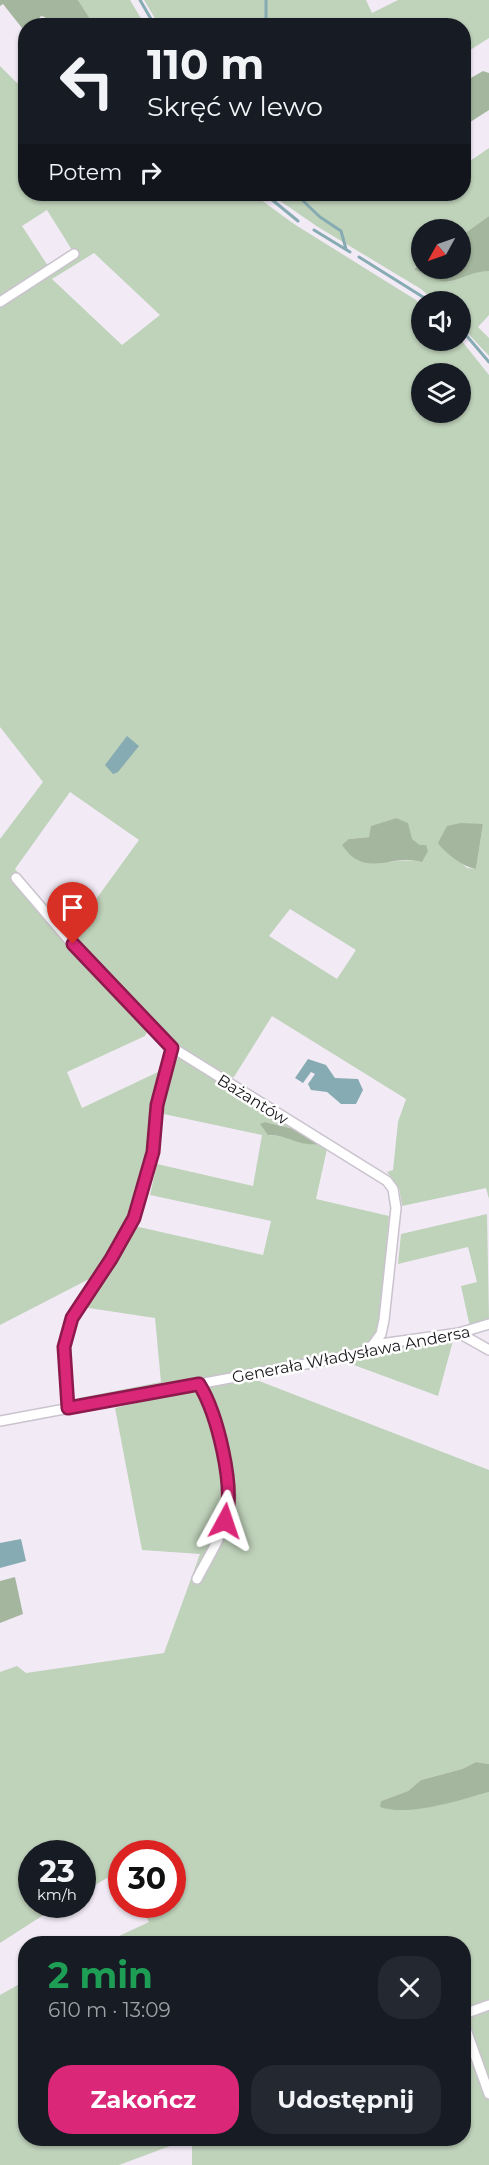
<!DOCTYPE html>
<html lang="pl">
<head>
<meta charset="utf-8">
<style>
	:root { --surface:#171b24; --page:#242831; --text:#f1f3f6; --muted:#9ea1a6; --accent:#db2777 }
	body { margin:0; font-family:Montserrat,sans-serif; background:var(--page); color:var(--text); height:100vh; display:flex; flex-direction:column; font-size:22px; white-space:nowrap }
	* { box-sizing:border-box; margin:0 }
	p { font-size:20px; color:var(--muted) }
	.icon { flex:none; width:33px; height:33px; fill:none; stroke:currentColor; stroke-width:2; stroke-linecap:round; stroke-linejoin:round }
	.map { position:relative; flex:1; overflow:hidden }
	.side { position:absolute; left:18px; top:1936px; width:453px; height:210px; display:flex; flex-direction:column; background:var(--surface); border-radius:24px; box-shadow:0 2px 4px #0004 }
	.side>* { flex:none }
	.guide { position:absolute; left:18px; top:18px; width:453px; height:183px; border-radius:24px; box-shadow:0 2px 4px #0004; background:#171b24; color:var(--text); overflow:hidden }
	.needle { width:39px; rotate:230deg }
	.fabs { position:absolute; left:411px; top:219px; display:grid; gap:12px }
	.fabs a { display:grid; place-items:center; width:60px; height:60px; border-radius:50%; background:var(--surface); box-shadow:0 2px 4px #0004; font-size:30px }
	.speed { position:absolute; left:18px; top:1840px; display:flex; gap:12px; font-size:30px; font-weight:700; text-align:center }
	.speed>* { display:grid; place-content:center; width:78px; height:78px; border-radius:50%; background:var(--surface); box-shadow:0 2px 4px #0004; line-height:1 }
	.speed small { font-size:15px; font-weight:400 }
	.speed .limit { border:9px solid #d22; background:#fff; color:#111 }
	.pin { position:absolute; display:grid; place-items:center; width:51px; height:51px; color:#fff; margin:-62px -26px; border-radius:50% 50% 50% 0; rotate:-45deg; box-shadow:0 0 6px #0007 }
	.pin .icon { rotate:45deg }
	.me { position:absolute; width:66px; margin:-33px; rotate:5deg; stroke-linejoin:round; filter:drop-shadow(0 0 4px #0008) }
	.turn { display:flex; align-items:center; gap:21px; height:126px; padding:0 30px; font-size:27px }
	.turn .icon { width:78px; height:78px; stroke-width:2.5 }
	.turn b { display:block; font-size:42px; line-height:51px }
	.then { display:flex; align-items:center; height:57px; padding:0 30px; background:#0003; gap:12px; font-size:22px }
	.round { display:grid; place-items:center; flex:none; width:63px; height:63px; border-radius:24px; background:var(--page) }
	.headline { display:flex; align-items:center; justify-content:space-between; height:102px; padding:0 30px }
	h1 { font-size:36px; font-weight:700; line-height:45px; color:#1e9e55 }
	.action { display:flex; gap:12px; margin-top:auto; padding:12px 30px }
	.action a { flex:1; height:69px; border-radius:24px; background:var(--accent); color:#fff; font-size:24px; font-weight:700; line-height:69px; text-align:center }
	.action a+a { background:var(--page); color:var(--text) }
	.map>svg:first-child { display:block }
	.green { fill:#bfd2ba; fill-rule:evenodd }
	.forest { fill:#a4b79e }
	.water { fill:#86abb2 }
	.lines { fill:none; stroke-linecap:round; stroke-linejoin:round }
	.stream { stroke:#86abb2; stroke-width:3 }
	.minor-casing { stroke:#cac3ce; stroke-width:12 }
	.minor { stroke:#fff; stroke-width:9 }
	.route-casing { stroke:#8e194d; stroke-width:15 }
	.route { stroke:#db2777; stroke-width:10 }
	.labels { text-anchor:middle; stroke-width:5; stroke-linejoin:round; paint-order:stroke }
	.street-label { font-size:16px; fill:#18161a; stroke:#fff }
</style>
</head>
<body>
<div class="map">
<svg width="489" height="2165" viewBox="0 0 489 2165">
	<rect width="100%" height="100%" fill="#f2ebf6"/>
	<!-- green -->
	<path class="green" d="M78,0h52l15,25h-51z
		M144,0h222l6,13 26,-13h91v38l-25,16v-28l-305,-1z
		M0,66l17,17 8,-9 1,120h227l41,30 122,76 5,5 1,35h39l28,35v824l-3,-11 -84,18 -3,-18 -12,-16 6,-2 5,-48 8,-23 -134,-83 -38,61 -5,1 -38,-23 -40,-32 -6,13 -78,36 15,36 78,-37 -14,92 -13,45 -12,26 -26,42 -95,49v-486l43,-57 -43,-55zM47,210l25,40 -24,16 -26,-40zM94,253l66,62 -38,30 -70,-66zM422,374h38v38h-38zM70,792l69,48 -69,95 -55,-66zM396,818l15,21 9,6 -3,15 -34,2 -34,-23 20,-2 3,-11zM483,824l-7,45 -9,-1 -12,-12zM290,909l66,41 -19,29 -68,-43z
		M489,148v68l-28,20 -1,-6h-38l-1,33 -7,5 35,14 30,-11h10v44l-11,12 11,11v18l-28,-30 -1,-24 -25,-1 -14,-12 -103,-62 -48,-33h194v-29z
		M181,1057l113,72 -29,-7 3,13c18,0 32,10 50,9l9,5 -11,50 73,17 -10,115 -9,12 -15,9 -273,48 -3,-2 82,-16 -6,-64 -73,-11 53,-79 4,-1 124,28 8,-34 -121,-26 7,-31 96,22 9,-51 -103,-22 14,-52z
		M487,1214l2,107 -19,6 -9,-41 16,-4 -9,-35 -70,17 3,-30z
		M446,1340l7,1 -15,55 -95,-35 35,-13z
		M249,1377l240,93v294l-13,-2 -14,7 -41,11 -13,11 -27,10 54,5 54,-14v373h-297v-26h272v-195h-362l47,-22 -9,-17h32v-51h-50l-1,16 -38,22 -1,-38h-50v51h27l-59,38v-271l17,-6 9,7 138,-20 36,-99 -58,-4 -27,-142z
		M25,1981l1,158h163l-70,26h-119v-170z"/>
	<!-- forest -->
	<path class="forest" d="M0,0h78l16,25h-47l-2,-8 -4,-1 -7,9 -12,3 -19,-24 -3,2z
		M483,71l6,2v37l-25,16v-44z
		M489,216v55c-15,0 -25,7 -38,10 -11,3 -28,-7 -37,-12l7,-6 1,5h38l1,-32z
		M396,818l12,5 4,16 8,6h6l2,6 -6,11c-30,-9 -57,18 -80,-17l7,-6 20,-2 2,-11z
		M461,823l22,1 -7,45c-13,-2 -31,-16 -38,-26l9,-17z
		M265,1122l29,7 24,15c-22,2 -29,-9 -50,-9l-8,-11z
		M15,1577l8,37 -23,9v-42z
		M476,1762l13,2v28c-30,8 -79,25 -109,15l1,-6 27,-10 13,-11 41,-11z"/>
	<!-- water -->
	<path class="water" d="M127,736l12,10 -21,26 -5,2 -8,-9z
		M308,1059l18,6 9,13 23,1 5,11 -7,14h-15l-14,-12 -16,-2 -3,-6 7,-10 -4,-2 -8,11 -8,-5z
		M21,1539l5,22 -26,7v-25z"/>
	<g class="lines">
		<!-- stream -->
		<path class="stream" d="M140,0l15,26
			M266,0v26
			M265,194l33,27
			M299,197l21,20 21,14 5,18
			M314,230l36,22
			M359,257l72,45
			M460,328l29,34"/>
		<!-- minor casing -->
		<g class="minor-casing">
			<path id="minor" d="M0,302l74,-48
				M16,878l72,84 85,86 214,133 6,8 3,19 -12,112 -3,14 -8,11
				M459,1333l30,17
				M68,1408l-4,-61 8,-29 39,-59 23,-41 19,-66 4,-47 16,-57
				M0,1421l343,-64 18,-4 12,-8 86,-12 30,-9
				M197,1579c10,-20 25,-42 30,-64 8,-31 -12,-104 -28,-131
				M464,2014l25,-9
				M464,2024l25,70"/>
		</g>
		<!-- minor -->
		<use href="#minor" class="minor"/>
	</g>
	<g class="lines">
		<!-- route casing -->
		<g class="route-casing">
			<path id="route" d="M73,944l99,104 -15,57 -4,47 -19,66 -23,41 -39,59 -8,29 4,61 131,-24c18,29 37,104 26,137"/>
		</g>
		<!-- route -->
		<use href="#route" class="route"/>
	</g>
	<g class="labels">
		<!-- street labels -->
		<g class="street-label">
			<text transform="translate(253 1099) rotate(32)" y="6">Bażantów</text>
			<text transform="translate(351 1354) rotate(-11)" y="6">Generała Władysława Andersa</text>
		</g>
	</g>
</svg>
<div class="fabs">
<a><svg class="needle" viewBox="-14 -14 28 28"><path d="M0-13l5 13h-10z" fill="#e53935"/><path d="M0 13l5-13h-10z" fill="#9ea1a6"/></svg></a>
<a><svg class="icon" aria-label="sound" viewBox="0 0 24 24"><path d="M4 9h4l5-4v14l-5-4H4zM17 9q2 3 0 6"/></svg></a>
<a><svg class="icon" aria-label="layers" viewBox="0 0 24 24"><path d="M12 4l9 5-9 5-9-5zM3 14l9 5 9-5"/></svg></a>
</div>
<div class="speed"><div>23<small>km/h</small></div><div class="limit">30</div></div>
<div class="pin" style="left:73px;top:944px;background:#d93025"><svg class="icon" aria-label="arrive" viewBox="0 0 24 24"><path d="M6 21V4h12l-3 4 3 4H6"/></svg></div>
<svg class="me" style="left:225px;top:1521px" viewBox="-20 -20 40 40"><path d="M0-17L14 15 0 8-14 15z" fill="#db2777" stroke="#fff" stroke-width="4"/></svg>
<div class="guide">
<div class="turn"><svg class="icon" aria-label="left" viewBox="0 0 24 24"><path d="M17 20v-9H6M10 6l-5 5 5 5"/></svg><div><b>110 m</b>Skręć w lewo</div></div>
<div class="then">Potem<svg class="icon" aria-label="right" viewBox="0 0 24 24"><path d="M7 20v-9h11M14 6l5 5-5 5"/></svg></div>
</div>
<section class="side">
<div class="headline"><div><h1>2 min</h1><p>610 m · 13:09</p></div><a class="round"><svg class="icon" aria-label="close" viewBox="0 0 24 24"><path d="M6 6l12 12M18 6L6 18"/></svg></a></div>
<div class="action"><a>Zakończ</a><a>Udostępnij</a></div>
</section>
</div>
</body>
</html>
